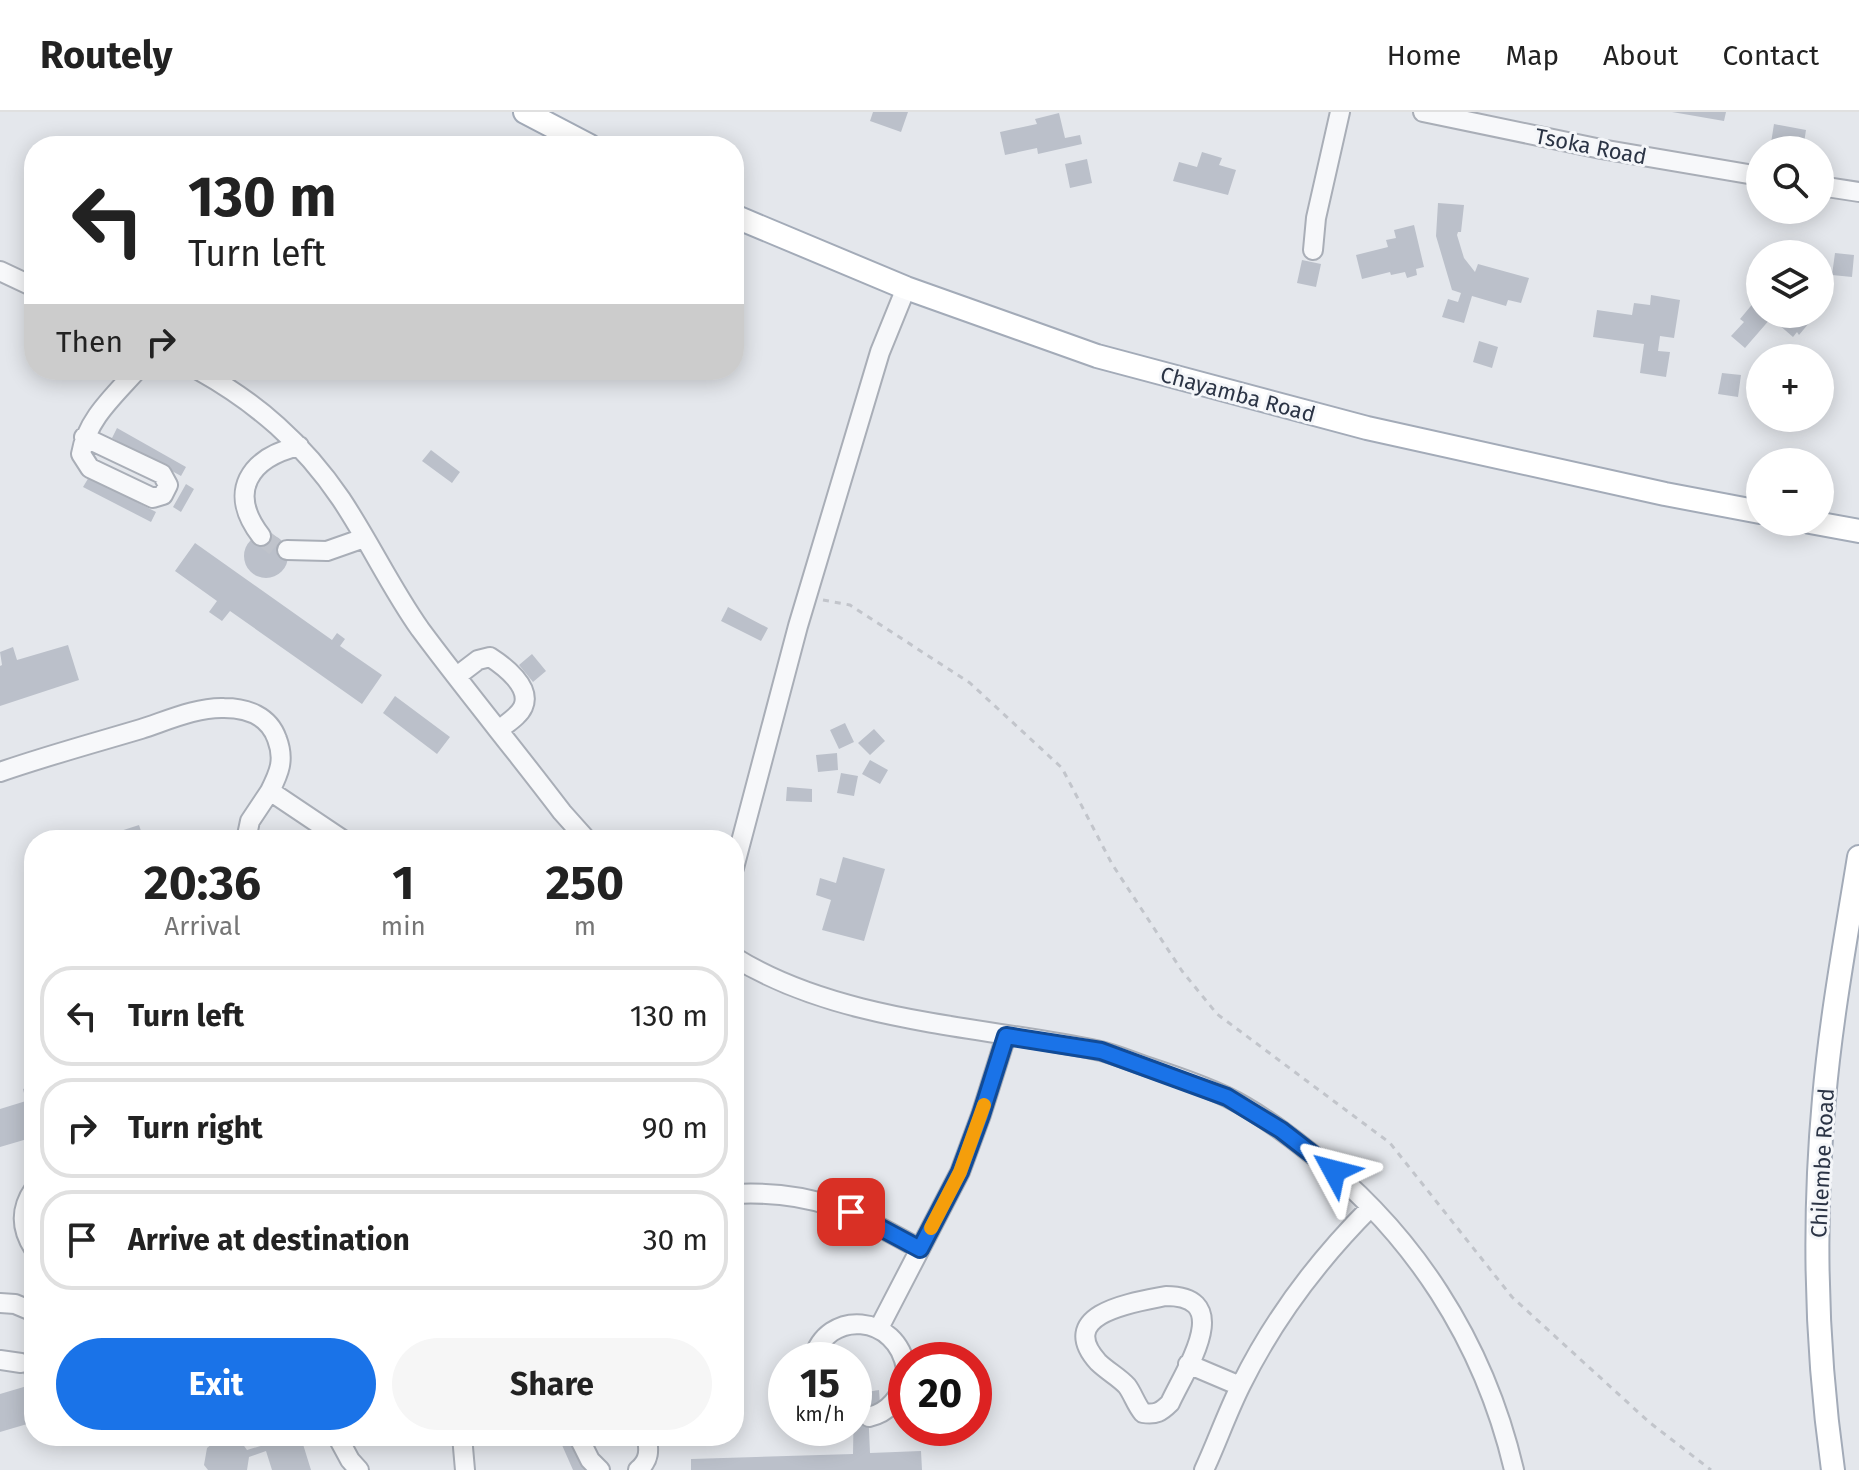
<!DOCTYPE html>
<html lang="en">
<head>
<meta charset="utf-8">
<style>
	:root { --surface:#fff; --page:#f6f6f6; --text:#222; --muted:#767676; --line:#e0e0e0; --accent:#1a73e8 }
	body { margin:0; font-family:"Fira Sans",sans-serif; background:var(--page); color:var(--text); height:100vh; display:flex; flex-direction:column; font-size:30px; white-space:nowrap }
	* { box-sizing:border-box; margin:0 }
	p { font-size:26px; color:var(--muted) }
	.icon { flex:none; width:44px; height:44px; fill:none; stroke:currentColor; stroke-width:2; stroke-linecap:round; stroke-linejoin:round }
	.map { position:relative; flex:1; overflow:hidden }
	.panel { position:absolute; left:24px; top:718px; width:720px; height:616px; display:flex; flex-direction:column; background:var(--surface); border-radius:32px; box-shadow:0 4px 20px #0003 }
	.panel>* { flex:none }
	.top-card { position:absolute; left:24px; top:24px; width:720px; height:244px; border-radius:32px; box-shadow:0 4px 20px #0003; background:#fff; color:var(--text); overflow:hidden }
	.controls { position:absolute; left:1746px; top:24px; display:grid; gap:16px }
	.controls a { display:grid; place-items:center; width:88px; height:88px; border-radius:50%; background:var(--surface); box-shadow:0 4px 20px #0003; font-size:40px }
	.speed { position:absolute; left:768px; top:1230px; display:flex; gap:16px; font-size:40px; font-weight:700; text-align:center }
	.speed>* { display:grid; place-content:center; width:104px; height:104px; border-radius:50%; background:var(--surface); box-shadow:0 4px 20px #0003; line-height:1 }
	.speed small { font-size:20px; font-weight:400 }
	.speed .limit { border:12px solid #d22; background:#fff; color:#111 }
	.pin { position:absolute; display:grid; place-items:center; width:68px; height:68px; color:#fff; margin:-34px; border-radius:16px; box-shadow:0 4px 12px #0006 }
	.me { position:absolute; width:88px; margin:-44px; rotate:308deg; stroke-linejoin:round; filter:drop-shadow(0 0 6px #0008) }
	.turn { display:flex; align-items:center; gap:28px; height:168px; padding:0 32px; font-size:36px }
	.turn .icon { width:104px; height:104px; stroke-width:2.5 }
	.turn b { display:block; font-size:56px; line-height:68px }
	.then { display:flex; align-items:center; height:76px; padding:0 32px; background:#0003; gap:16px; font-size:30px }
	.eta { display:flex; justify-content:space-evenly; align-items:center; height:136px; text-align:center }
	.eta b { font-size:48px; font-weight:700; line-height:56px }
	.cta { display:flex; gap:16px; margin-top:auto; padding:16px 32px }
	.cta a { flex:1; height:92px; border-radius:48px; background:var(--accent); color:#fff; font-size:32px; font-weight:700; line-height:92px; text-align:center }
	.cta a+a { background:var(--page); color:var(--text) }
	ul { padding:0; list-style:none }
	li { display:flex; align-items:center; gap:24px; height:100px; margin:0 16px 12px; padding:0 16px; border:4px solid var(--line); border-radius:32px }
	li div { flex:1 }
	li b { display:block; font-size:30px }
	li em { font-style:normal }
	header { display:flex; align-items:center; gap:48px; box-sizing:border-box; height:112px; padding:0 40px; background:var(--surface); border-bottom:2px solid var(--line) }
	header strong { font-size:38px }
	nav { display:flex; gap:44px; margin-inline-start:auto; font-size:28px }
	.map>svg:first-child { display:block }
	.building { fill:#bbc0ca }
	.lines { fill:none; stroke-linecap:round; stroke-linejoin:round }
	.minor-tunnel { stroke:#bfc3cb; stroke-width:18; stroke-dasharray:18 9; stroke-linecap:butt }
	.minor-casing { stroke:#a9aeb7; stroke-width:22 }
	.major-casing { stroke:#a3abb8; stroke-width:26 }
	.path { stroke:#c2c5cb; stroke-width:3; stroke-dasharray:6 6; stroke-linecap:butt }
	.minor { stroke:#f7f8fa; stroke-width:18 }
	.major { stroke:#fff; stroke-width:22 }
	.route-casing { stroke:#114b97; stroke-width:20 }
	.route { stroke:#1a73e8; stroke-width:14 }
	.slow { stroke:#f59e0b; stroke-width:14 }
	.labels { text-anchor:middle; stroke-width:6; stroke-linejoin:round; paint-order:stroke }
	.street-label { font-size:22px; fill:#2b3445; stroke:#f4f6f9 }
</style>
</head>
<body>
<header>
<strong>Routely</strong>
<nav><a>Home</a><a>Map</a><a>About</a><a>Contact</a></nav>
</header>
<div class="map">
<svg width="1859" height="1358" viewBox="0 0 1859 1358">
	<rect width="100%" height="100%" fill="#e4e7ec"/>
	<!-- building -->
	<path class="building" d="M873,0h35l-7,20 -31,-11z
		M1672,0h54l-2,9z
		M1059,1l6,25 15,-3 2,9 -44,10 -1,-6 -32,7 -5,-23 37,-8 -2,-5z
		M1774,12l32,6 -2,13 -23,-3 -1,4 -9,-1z
		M1202,40l20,6 -3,7 17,5 -8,25 -55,-14 6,-19 18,5z
		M1087,47l5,24 -22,5 -5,-24z
		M1438,91l26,2 -3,27h-3l-1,3 7,23 11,14 3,-8 51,14 -8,25 -13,-3 -2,6 -34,-10 -8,27 -22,-6 6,-18 10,3 3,-9 -9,-3 -16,-54z
		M1414,113l10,42 -8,2 1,6 -10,3 -2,-6 -14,3 -1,-3 -28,7 -6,-24 32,-8 -2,-7 10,-2 -2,-8z
		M1835,141l19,2 -2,22 -20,-2z
		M1302,148l19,4 -5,23 -19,-4z
		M1651,183l29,5 -6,38 -14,-2 -2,15 12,1 -4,25 -26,-4 4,-29 -51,-7 4,-27 35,5 2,-12 16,2z
		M1760,183v19h48l3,2 -4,5 2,2 -10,12 -2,-3 -4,5 -22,-19 -26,30 -14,-12 13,-14 -4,-3z
		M1479,229l19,6 -6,21 -19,-6z
		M1722,261l19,2 -3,22 -20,-3z
		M117,316l69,39 -5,9 -69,-38z
		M431,338l29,22 -8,11 -30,-22z
		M89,365l67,35 -5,10 -68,-35z
		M186,372l8,5 -13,23 -8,-5z
		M244 444a22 22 0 1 1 44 0a22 22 0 1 1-44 0Z
		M195,431l137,97 5,-7 8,6 -5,7 42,29 -20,29 -132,-93 -8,10 -13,-9 8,-11 -42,-30z
		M728,495l40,21 -7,13 -40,-20z
		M68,533l11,35 -79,26v-40l2,-1 -2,-13 13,-5 4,13z
		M532,542l14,17 -13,11 -14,-17z
		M395,584l55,41 -13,17 -54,-41z
		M845,611l9,19 -15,7 -9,-19z
		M874,617l11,12 -15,14 -12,-12z
		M837,641l1,17 -20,2 -2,-17z
		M870,648l18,10 -8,14 -18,-10z
		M841,661l17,3 -4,20 -17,-3z
		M787,675l25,2v13l-26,-1z
		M139,713l5,15h-38l-1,-4z
		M843,745l42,12 -21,72 -42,-11 9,-30 -15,-5 4,-17 16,5z
		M34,973v52l-34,10v-38l26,-8 -3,-12z
		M34,1238v72l-34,10v-38l27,-8 -9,-32z
		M879,1278l1,15 -12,3 2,45 51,-2 1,19h-231v-11l162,-5 1,-60z
		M261,1324h54l-13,5 9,29h-39l-6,-19 -17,6 -2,13h-39l-4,-5 3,-17 14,-11 18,2 8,11 17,-5z
		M558,1324h12l15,34h-12z"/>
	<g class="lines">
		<!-- minor-tunnel -->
		<path class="minor-tunnel" d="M261,424l16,13 10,1"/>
		<!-- minor casing -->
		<g class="minor-casing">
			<path id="minor" d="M1423,0l178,37 159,27
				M1820,74l39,6
				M1313,138l3,-32 24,-106
				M0,159l34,16
				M198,258c59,33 105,73 143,129 28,42 50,89 79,130 46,62 95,121 142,183l25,28
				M84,325l78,37 6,11 -5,10 -10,3 -63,-30 -9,-14c6,-35 33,-58 56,-84
				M261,424c-34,-44 -12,-78 38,-90
				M287,438l40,1 37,-13
				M457,564l21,-16 12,-3c14,9 42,30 33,50 -4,9 -16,16 -24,23
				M0,660c46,-16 94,-29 141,-43 25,-8 56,-22 83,-21 23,0 45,8 53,31 8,21 2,34 -7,52l73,49
				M246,728l4,-19 20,-30
				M734,756l64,-242 82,-274 26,-64
				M734,845c104,65 245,69 362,93 20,4 39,13 58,19 24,8 50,17 73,28 29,14 56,34 81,54 105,80 176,191 206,319
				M34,1077c-14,20 -13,40 0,60
				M734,1082c80,-4 119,18 186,55
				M1166,1184c70,0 19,74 4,107 -9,9 -14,12 -27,10 -7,-8 -10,-19 -16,-27 -8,-9 -20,-15 -29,-24 -44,-49 38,-60 68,-66z
				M0,1191l15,1 19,8
				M879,1216l81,-156 21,-57 25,-79
				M0,1248l21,3
				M813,1248c13,-52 85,-46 93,9
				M1188,1252l52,22
				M869,1305c21,-5 32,-21 37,-41
				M337,1324l13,24 9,10
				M462,1324l3,34
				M578,1324l12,24 10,10
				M638,1358c12,-10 11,-20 9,-34
				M1204,1358c13,-28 23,-57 37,-85 33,-67 77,-125 130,-178"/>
		</g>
		<!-- major casing -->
		<g class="major-casing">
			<path id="major" d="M525,0l65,34
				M734,104l172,72 191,68 270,72 298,66 95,18
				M1810,410l49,9
				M1833,1358c-17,-122 -20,-249 -9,-371 7,-81 22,-162 35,-242"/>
		</g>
		<!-- path -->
		<path class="path" d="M823,488l27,5 120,78 92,85 50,96 70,107 35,43 173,129 122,154 137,125 62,48"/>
		<!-- minor -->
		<use href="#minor" class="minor"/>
		<!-- major -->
		<use href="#major" class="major"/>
	</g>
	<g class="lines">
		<!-- route casing -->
		<g class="route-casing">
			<path id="route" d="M851,1100l69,37 40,-77 21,-57 25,-79 95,15 126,46 54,33 53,41"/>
		</g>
		<!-- route -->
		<use href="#route" class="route"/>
		<!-- slow -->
		<path class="slow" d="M931,1116l29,-56 24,-67"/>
	</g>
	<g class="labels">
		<!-- street labels -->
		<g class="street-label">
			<text transform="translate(1591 34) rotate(11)" y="8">Tsoka Road</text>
			<text transform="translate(1238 282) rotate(15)" y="8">Chayamba Road</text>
			<text transform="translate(1822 1051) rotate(-87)" y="8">Chilembe Road</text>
		</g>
	</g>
</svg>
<div class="controls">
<a><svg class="icon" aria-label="search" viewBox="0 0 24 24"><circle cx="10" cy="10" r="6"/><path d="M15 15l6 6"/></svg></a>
<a><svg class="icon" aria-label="layers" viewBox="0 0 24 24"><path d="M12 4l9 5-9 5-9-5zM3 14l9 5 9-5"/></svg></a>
<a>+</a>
<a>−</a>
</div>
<div class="speed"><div>15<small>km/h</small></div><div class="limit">20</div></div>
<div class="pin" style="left:851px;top:1100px;background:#d93025"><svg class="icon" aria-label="arrive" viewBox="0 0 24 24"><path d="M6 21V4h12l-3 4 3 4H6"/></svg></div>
<svg class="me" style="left:1334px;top:1059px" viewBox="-20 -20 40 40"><path d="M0-17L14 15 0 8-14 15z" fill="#1a73e8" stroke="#fff" stroke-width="4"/></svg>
<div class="top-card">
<div class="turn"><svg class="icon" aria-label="left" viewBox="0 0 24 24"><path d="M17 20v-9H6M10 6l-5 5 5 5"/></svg><div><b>130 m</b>Turn left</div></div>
<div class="then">Then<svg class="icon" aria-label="right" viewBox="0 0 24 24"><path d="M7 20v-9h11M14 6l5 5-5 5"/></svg></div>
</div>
<section class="panel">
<div class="eta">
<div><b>20:36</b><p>Arrival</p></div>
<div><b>1</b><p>min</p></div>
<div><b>250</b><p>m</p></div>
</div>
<ul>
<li><svg class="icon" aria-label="left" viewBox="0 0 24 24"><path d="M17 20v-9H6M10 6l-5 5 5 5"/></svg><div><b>Turn left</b></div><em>130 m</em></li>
<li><svg class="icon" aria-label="right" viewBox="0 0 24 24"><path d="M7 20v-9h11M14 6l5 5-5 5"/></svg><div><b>Turn right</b></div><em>90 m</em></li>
<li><svg class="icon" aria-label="arrive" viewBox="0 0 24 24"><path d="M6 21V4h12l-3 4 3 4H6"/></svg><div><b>Arrive at destination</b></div><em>30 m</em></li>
</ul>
<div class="cta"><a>Exit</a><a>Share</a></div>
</section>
</div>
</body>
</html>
